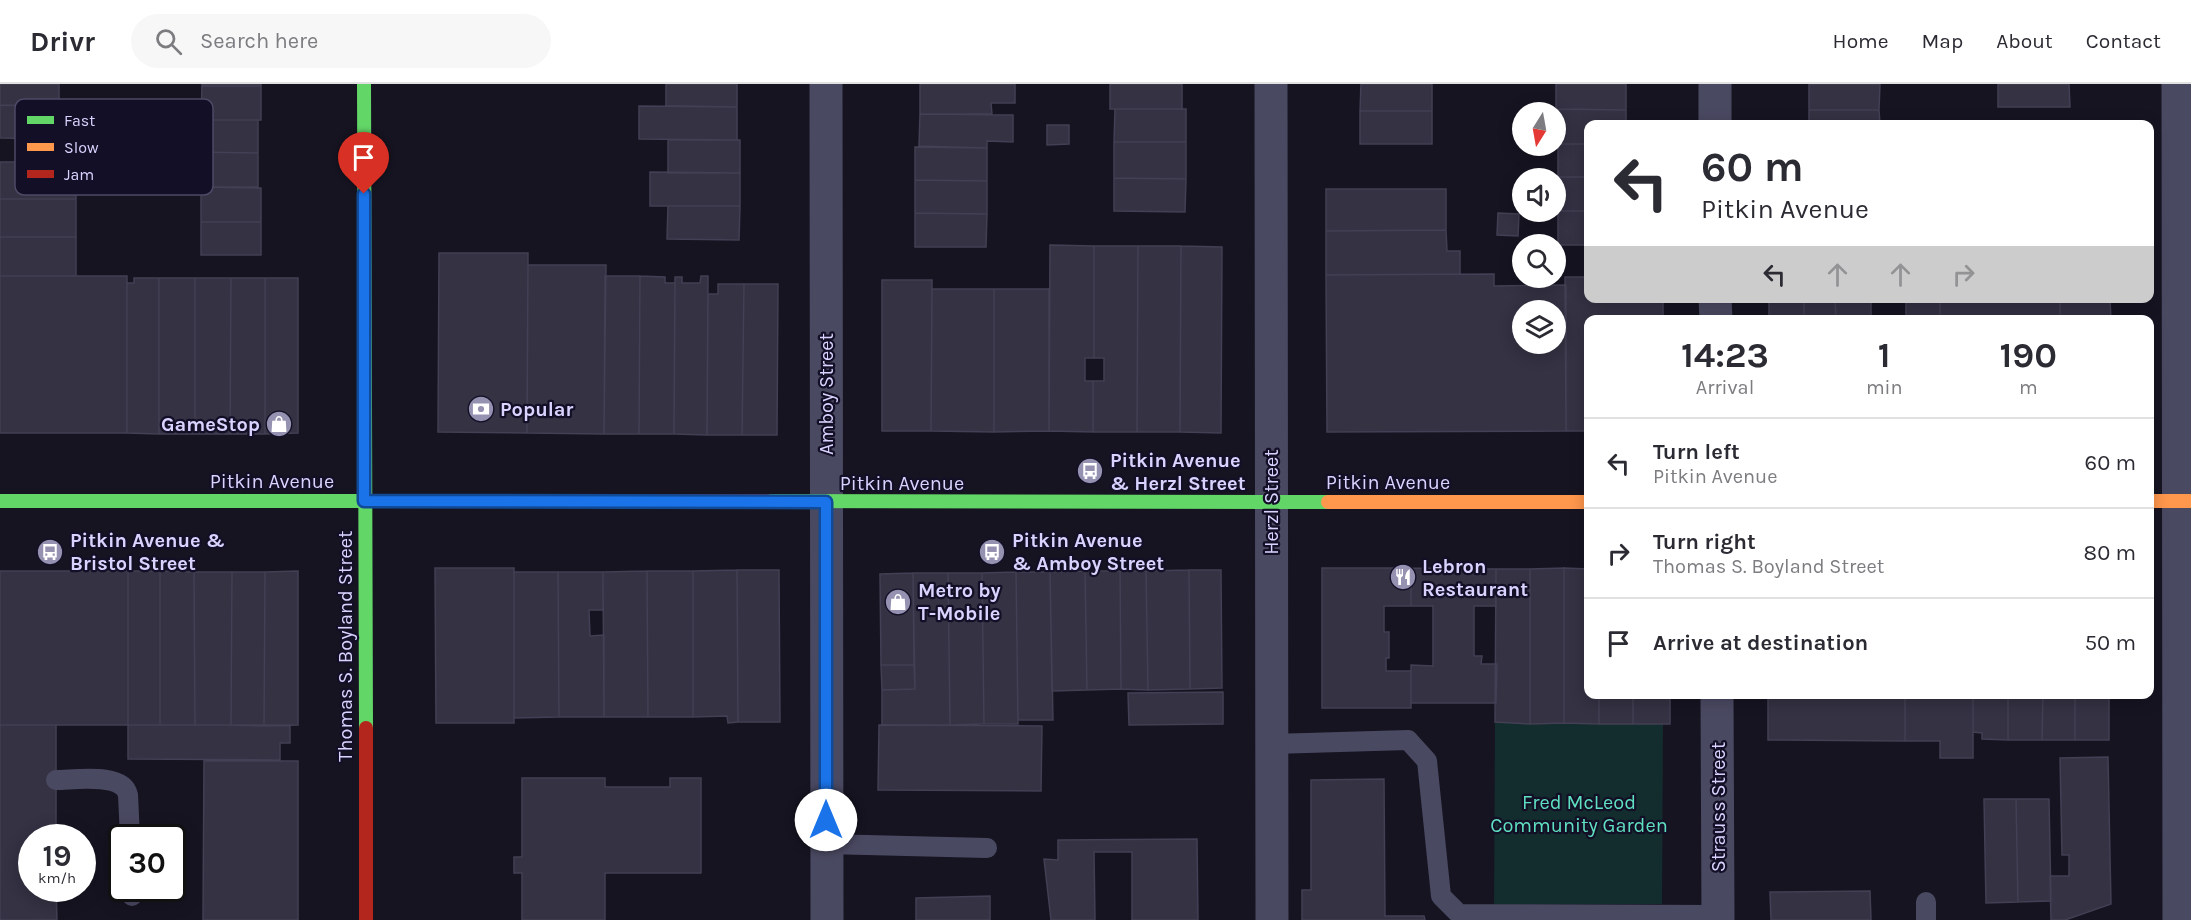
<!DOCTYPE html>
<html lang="en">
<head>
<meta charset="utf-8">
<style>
	:root { --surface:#fff; --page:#f7f7f7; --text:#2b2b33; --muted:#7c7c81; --line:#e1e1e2 }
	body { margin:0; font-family:Karla,sans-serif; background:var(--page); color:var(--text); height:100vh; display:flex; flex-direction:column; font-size:22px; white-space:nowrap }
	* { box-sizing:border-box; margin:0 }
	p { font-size:20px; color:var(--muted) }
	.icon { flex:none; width:33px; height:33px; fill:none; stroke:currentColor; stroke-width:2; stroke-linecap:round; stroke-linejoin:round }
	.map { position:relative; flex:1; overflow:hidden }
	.sheet { position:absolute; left:1584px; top:231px; width:570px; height:384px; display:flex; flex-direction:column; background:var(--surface); border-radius:12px; box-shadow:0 3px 15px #0003 }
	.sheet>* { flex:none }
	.hud { position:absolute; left:1584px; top:36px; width:570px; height:183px; border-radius:12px; box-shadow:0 3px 15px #0003; background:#fff; color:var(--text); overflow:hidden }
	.needle { width:39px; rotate:191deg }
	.controls { position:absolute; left:1512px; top:18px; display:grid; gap:12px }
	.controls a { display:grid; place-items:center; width:54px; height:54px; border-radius:50%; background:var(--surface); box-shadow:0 3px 15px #0003; font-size:30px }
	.speed { position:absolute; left:18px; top:740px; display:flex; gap:12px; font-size:30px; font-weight:700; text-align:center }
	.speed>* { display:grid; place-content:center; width:78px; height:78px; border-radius:50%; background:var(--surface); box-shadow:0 3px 15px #0003; line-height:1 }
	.speed small { font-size:15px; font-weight:400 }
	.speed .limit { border:3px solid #111; border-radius:9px; background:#fff; color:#111 }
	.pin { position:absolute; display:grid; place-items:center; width:51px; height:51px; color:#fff; margin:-62px -26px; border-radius:50% 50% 50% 0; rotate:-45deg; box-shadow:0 0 6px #0007 }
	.pin .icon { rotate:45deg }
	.me { position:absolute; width:66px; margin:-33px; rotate:0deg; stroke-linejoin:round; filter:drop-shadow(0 0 4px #0008) }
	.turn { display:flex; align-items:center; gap:21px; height:126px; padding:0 18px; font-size:27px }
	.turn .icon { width:78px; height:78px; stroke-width:2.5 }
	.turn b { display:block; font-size:42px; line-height:51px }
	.lanes { display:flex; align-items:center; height:57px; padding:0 18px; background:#0003; justify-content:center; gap:30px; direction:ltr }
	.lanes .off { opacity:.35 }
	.eta { display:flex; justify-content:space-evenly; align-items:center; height:102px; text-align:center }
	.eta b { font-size:36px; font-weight:700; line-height:42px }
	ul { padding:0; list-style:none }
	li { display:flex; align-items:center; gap:18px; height:90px; padding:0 18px; border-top:2px solid var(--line) }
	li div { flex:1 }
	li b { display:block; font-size:22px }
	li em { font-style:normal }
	header { display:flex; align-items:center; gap:36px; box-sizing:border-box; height:84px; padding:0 30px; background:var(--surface); border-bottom:2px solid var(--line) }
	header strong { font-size:28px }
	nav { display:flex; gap:33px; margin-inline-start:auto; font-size:21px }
	.search { width:420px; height:54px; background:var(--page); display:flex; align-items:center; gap:15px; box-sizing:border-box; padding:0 21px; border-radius:33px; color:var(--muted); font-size:22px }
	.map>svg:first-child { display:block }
	.green { fill:#132c2d }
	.building { fill:#343243; stroke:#433f54; stroke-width:1.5; fill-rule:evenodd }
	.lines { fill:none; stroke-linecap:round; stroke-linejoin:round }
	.lane { stroke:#4a4962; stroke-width:20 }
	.street { stroke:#4a4962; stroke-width:33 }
	.fast { stroke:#63d668; stroke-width:14 }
	.slow { stroke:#ff974d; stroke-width:14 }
	.jam { stroke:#b3261e; stroke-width:14 }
	.route-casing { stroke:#114b97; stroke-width:15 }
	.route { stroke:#1a73e8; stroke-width:10 }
	.labels { text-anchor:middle; stroke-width:4.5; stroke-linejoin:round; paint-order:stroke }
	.street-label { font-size:20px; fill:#d9d4ff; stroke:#130f26 }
	.poi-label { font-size:20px; font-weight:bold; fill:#d9d4ff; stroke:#130f26; text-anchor:start }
	.park-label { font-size:20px; fill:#5fe0c0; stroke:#130f26 }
	.key { fill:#130f26; stroke:#4e4a67; stroke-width:1.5 }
	.key-label { font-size:16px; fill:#d9d4ff }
</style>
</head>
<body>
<header>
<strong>Drivr</strong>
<div class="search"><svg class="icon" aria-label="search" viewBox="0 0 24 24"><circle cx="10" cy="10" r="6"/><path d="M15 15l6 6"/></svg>Search here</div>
<nav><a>Home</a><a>Map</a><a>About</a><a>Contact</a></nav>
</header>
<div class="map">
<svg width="2191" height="836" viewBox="0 0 2191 836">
	<rect width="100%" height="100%" fill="#161421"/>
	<!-- green -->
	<path class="green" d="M1495,638l168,1 -1,181h-168z"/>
	<!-- building -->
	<path class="building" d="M0,0h59v22l-59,-1z
		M202,0h59v2h-59z
		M666,0h71v23l-71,-1z
		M920,0h95v19h-24l1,11h-72z
		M1110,0h72v25h-72z
		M1361,0h71v27h-72z
		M1556,0h70v26l-70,-1z
		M1809,0h71l-1,26h-70z
		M1998,0h71l1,23h-72z
		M202,2h59v34h-60z
		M0,21l59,1 -1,33 -58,-1z
		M639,22l98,1v33l-98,-1z
		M1115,25h71v33h-72z
		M1556,25l70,1v14h-38v20h-32z
		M1809,26h70l1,14h-71z
		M1360,27h72v33h-72z
		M920,30l93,1v27l-26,-1v7l-68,-2z
		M199,36h59v33l-59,-1z
		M1047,41h22v19l-22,1z
		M668,56h72v33h-72z
		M1114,58h72v37l-72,-1z
		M1558,60h30v33h-30z
		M915,63l72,1v33l-72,-1z
		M199,68l59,1v34h-59z
		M0,78h76v37h-76z
		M650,88l90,1v33h-90z
		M1558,93h30v34h-30z
		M1114,94l72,1 -1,33 -71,-1z
		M915,96l72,1v33l-72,-1z
		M201,103l60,1v34h-60z
		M1326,105h120v41l-120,1z
		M0,115h76v38h-76z
		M668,122h72l-1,34 -72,-1z
		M1558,127h30v34h-30z
		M915,129l72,1 -1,33h-71z
		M1498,129l21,1 -1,22 -21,-1z
		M201,138h60v33h-60z
		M1446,146l1,21h13v23l-134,1v-44z
		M0,153h76v39h-76z
		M1050,161l44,1v112h-9v23h8v51l-44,-1z
		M1094,162h44l-1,186h-44v-51h11v-23h-10z
		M1138,162h43l-1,186h-43z
		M1181,162l41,1 -1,186 -41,-1z
		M439,169h89l-1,180 -89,-1z
		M528,181h78l-2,169 -77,-1z
		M1494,190v12l72,-1v146l-239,1 -1,-157zM1522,226h34v34h-34z
		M0,192h127v157h-127z
		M605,192h35l-1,158h-35z
		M640,192l25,1v6h10l-1,151h-35z
		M701,192h7l-1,159 -33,-1 1,-157h7v6h18z
		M1565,193h23v21h75v22h-75v111h-22z
		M134,194h25v156l-32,-1v-150h7z
		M159,194h36v156h-36z
		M195,194h36l-1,156h-35z
		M231,194h34v156h-35z
		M265,194h33v155l-33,1z
		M882,196h50l-1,151h-49z
		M718,200h26l-2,151h-35l1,-141h10z
		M744,200h34l-1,151h-35z
		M932,205h62v143l-63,-1z
		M994,205h55v142l-55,1z
		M1769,214h35v22h-35z
		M1804,214h31l1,22h-32z
		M1835,214h36v22h-35z
		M1906,214h34v22h-34z
		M1940,214h120v22h-120z
		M2060,214h50l1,22h-51z
		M435,484h79v155h-78z
		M1322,484h89v38h-27v26h5v26h-3v13h25v37h-89z
		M1411,484l85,1v37h-22v50h8l-1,8h16l-1,39h-85v-38l22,1v-60h-22z
		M1564,484l24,1v125h11v30l-35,-1z
		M1564,484v155l-34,1v-155z
		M1496,485h34v155l-35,-2z
		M737,486l1,152 -10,1 -1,-7 -34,1v-146z
		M737,486h42l1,152h-42z
		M1189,486l1,119 -42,1 -2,-119z
		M1189,486h32l1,118 -32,1z
		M0,487h128v154h-128z
		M128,487h32v154h-32z
		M160,487l34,1 1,153h-35z
		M298,487v154l-34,1 1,-154z
		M647,487h46v146h-45z
		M647,487l1,146h-44l-1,-145z
		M1085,487h35l1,118 -34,1z
		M1085,487l2,119 -35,1 -2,-119z
		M1120,487h26l2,119 -27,-1z
		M194,488h38l-1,153h-36z
		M232,488h33l-1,154 -33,-1z
		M514,488h44l1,145 -45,1z
		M558,488h45v38h-14l1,26 14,-1v82h-45z
		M1016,488h34l3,148h-35z
		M1016,488l2,152h-34l-2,-151z
		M913,489l1,92h-33l-1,-91z
		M913,489h35l2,152h-68v-35l33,-1z
		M948,489h34l2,151 -34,1z
		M881,581h33l1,24 -33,1z
		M1223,608v32l-94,1 -1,-32z
		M1599,610h34v30h-34z
		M1633,610h37v30h-37z
		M1768,610h137v47l-137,-1z
		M1905,610h68v64h-33v-17h-35z
		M1973,610h35v46l-26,-1v-6l-9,-1z
		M2008,610h35l-1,46h-34z
		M2043,610h32v46h-33z
		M2075,610h34v46h-34z
		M0,641h56v112h-24v51h24l1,32h-57z
		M128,641h162v18h-10v17l-152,-1z
		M879,641l163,1 -1,65 -163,-1z
		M2108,673l3,147 -46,16h-14l-1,-44h19v-21h-7l-2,-97z
		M204,677h94v159h-95z
		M522,694h83v9h65v-9h31v95h-96v47h-83v-47h-8v-16h8z
		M1384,695l1,137h39l1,4h-123v-30h9v-110z
		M1984,715h32l2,103 -32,1z
		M2016,715h33l2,102 -33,1z
		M1197,755l1,81h-66v-68h-38l1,68h-44l-7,-61 14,1v-20z
		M1870,807l1,29h-100l-1,-28z
		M990,812v24h-74v-22z"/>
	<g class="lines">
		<!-- lane -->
		<path class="lane" d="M1272,660l136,-4 19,21 14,135 18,18 259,1
			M56,696c19,0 67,-8 72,15l2,42
			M826,760l161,4
			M132,804v8
			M1926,836v-18"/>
		<!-- street -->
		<path class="street" d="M826,0l1,836
			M1271,0l1,836
			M1715,0v40
			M2178,0l1,836
			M1715,214l1,22
			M1717,610l1,226"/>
		<!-- fast -->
		<path class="fast" d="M364,0l2,644
			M0,417h474
			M767,417l561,1"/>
		<!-- slow -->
		<path class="slow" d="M2150,417h41
			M1328,418h260"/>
		<!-- jam -->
		<path class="jam" d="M474,417h293
			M366,644v192"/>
	</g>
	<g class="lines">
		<!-- route casing -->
		<g class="route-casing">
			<path id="route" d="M364,110v307l462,1v318"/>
		</g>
		<!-- route -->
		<use href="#route" class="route"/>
	</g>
	<!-- icons -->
	<defs>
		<g id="bank-disc" transform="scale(1.35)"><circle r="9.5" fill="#9591b1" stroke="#130f26"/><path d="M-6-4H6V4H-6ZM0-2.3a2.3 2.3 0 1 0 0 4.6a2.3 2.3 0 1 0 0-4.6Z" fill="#fff"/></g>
		<g id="shop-disc" transform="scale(1.35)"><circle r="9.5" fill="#9591b1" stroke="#130f26"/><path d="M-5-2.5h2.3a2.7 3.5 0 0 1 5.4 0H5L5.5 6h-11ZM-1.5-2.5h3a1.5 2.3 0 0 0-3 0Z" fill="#fff"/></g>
		<g id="bus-disc" transform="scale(1.35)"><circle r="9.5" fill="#9591b1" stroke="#130f26"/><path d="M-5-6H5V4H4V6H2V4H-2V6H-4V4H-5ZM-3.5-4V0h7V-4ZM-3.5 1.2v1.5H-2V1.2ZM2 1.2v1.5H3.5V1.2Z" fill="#fff"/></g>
		<g id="restaurant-disc" transform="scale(1.35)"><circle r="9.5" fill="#9591b1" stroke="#130f26"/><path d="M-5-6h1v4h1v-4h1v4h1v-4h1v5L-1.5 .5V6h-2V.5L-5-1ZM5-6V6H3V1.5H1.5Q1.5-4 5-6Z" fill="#fff"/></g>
	</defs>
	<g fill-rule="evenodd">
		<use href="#bank-disc" x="481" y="325"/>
		<use href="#shop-disc" x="279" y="340"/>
		<use href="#bus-disc" x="1090" y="387"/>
		<use href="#bus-disc" x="50" y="468"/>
		<use href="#bus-disc" x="992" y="468"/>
		<use href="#restaurant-disc" x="1403" y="493"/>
		<use href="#shop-disc" x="898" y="518"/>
	</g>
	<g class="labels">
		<!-- street labels -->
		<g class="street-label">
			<text transform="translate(826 310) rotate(-90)" y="7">Amboy Street</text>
			<text x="272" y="404">Pitkin Avenue</text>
			<text x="1388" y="405">Pitkin Avenue</text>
			<text x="902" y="406">Pitkin Avenue</text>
			<text transform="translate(1271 418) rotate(-90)" y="7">Herzl Street</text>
			<text transform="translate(345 562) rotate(-90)" y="7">Thomas S. Boyland Street</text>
			<text transform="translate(1718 723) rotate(-90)" y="7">Strauss Street</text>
		</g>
		<!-- poi labels -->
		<g class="poi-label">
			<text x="500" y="332">Popular</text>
			<text x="260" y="347" text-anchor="end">GameStop</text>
			<text x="1110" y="383">Pitkin Avenue<tspan x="1110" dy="23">&amp; Herzl Street</tspan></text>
			<text x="70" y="463">Pitkin Avenue &amp;<tspan x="70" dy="23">Bristol Street</tspan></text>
			<text x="1012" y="463">Pitkin Avenue<tspan x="1012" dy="23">&amp; Amboy Street</tspan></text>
			<text x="1422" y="489">Lebron<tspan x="1422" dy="23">Restaurant</tspan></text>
			<text x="918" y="513">Metro by<tspan x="918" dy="23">T-Mobile</tspan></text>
		</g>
		<!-- park labels -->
		<g class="park-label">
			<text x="1579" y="725">Fred McLeod<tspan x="1579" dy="23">Community Garden</tspan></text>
		</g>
	</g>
	<!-- legend -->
	<rect x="15" y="15" width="198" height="96" rx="9" class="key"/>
	<rect x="27" y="32" width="27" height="8" fill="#63d668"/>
	<rect x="27" y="59" width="27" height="8" fill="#ff974d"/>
	<rect x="27" y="86" width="27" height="8" fill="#b3261e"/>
	<g class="key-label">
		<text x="64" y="42">Fast</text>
		<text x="64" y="69">Slow</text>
		<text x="64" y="96">Jam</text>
	</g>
</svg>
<div class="controls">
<a><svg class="needle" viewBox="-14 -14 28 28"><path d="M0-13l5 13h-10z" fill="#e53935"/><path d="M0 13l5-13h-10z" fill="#7c7c81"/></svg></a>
<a><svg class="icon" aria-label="sound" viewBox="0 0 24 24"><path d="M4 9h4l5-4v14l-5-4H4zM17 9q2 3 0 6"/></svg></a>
<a><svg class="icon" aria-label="search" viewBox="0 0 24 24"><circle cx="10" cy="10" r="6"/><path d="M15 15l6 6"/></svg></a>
<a><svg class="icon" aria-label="layers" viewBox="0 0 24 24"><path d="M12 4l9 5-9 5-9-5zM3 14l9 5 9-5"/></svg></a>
</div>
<div class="speed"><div>19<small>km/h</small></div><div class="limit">30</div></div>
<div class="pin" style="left:364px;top:110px;background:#d93025"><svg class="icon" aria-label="arrive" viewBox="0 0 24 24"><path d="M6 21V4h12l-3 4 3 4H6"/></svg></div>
<svg class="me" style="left:826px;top:736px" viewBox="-20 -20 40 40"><circle r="19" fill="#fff"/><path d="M0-13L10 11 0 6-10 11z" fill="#1a73e8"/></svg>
<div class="hud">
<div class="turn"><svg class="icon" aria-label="left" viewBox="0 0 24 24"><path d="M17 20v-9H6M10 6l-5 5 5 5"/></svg><div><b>60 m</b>Pitkin Avenue</div></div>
<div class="lanes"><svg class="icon" aria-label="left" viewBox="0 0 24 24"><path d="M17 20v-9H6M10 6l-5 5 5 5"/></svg><svg class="icon off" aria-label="ahead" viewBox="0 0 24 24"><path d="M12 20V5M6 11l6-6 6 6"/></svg><svg class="icon off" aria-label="ahead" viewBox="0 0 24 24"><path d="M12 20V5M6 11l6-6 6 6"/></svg><svg class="icon off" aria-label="right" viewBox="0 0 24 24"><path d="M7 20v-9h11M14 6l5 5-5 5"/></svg></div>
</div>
<section class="sheet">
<div class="eta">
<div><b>14:23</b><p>Arrival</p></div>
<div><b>1</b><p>min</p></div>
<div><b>190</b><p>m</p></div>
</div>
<ul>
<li><svg class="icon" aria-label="left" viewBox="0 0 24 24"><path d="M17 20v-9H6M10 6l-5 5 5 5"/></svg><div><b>Turn left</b><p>Pitkin Avenue</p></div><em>60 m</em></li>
<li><svg class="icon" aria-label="right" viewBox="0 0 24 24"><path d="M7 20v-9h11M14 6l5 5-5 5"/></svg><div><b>Turn right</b><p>Thomas S. Boyland Street</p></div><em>80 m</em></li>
<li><svg class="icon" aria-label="arrive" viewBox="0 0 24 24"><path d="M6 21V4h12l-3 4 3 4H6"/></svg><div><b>Arrive at destination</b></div><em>50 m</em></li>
</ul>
</section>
</div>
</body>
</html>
